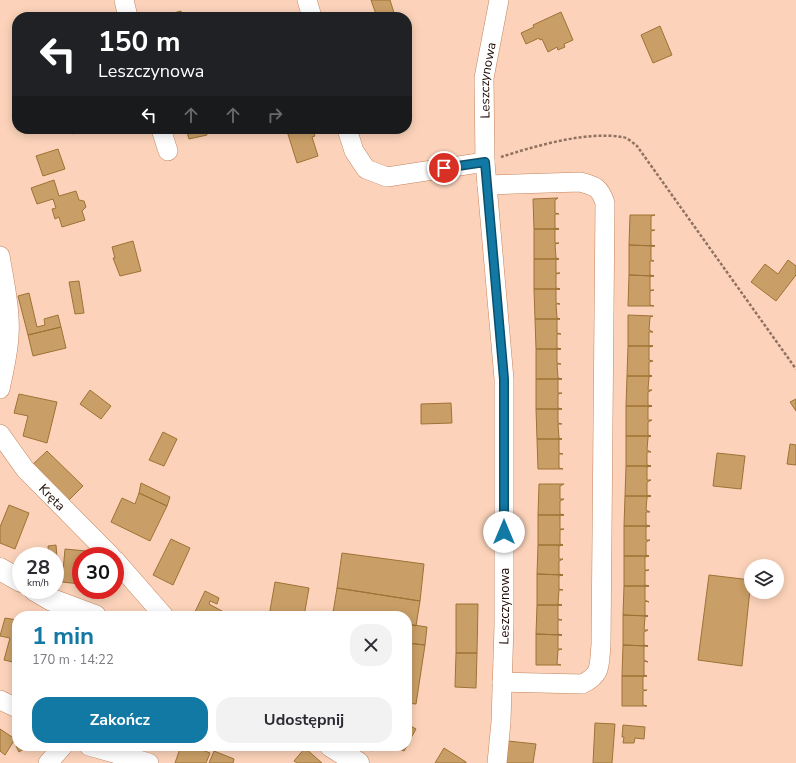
<!DOCTYPE html>
<html lang="pl">
<head>
<meta charset="utf-8">
<style>
	:root { --surface:#fff; --page:#f2f2f3; --text:#2b2b33; --muted:#7c7c81; --accent:#1279a4 }
	body { margin:0; font-family:"Nunito Sans",sans-serif; background:var(--page); color:var(--text); height:100vh; display:flex; flex-direction:column; font-size:15px; white-space:nowrap }
	* { box-sizing:border-box; margin:0 }
	p { font-size:13px; color:var(--muted) }
	.icon { flex:none; width:22px; height:22px; fill:none; stroke:currentColor; stroke-width:2; stroke-linecap:round; stroke-linejoin:round }
	.map { position:relative; flex:1; overflow:hidden }
	.side { position:absolute; left:12px; top:611px; width:400px; height:140px; display:flex; flex-direction:column; background:var(--surface); border-radius:16px; box-shadow:0 2px 10px #0003 }
	.side>* { flex:none }
	.guide { position:absolute; left:12px; top:12px; width:400px; height:122px; border-radius:16px; box-shadow:0 2px 10px #0003; background:#202124; color:#fff; overflow:hidden }
	.tools { position:absolute; left:744px; top:559px; display:grid; gap:8px }
	.tools a { display:grid; place-items:center; width:40px; height:40px; border-radius:50%; background:var(--surface); box-shadow:0 2px 10px #0003; font-size:20px }
	.speed { position:absolute; left:12px; top:547px; display:flex; gap:8px; font-size:20px; font-weight:700; text-align:center }
	.speed>* { display:grid; place-content:center; width:52px; height:52px; border-radius:50%; background:var(--surface); box-shadow:0 2px 10px #0003; line-height:1 }
	.speed small { font-size:10px; font-weight:400 }
	.speed .limit { border:6px solid #d22; background:#fff; color:#111 }
	.pin { position:absolute; display:grid; place-items:center; width:34px; height:34px; color:#fff; margin:-17px; border:2px solid #fff; border-radius:50%; box-shadow:0 1px 4px #0007 }
	.me { position:absolute; width:44px; margin:-22px; rotate:0deg; stroke-linejoin:round; filter:drop-shadow(0 0 3px #0008) }
	.turn { display:flex; align-items:center; gap:14px; height:84px; padding:0 20px; font-size:18px }
	.turn .icon { width:52px; height:52px; stroke-width:2.5 }
	.turn b { display:block; font-size:28px; line-height:34px }
	.lanes { display:flex; align-items:center; height:38px; padding:0 20px; background:#0003; justify-content:center; gap:20px; direction:ltr }
	.lanes .off { opacity:.35 }
	.round { display:grid; place-items:center; flex:none; width:42px; height:42px; border-radius:16px; background:var(--page) }
	.summary { display:flex; align-items:center; justify-content:space-between; height:68px; padding:0 20px }
	h1 { font-size:24px; font-weight:700; line-height:30px; color:var(--accent) }
	.button { display:flex; gap:8px; margin-top:auto; padding:8px 20px }
	.button a { flex:1; height:46px; border-radius:16px; background:var(--accent); color:#fff; font-size:16px; font-weight:700; line-height:46px; text-align:center }
	.button a+a { background:var(--page); color:var(--text) }
	.map>svg:first-child { display:block }
	.building { fill:#ca9f67; stroke:#9e7235 }
	.lines { fill:none; stroke-linecap:round; stroke-linejoin:round }
	.street-casing { stroke:#c3845c; stroke-width:20 }
	.secondary-casing { stroke:#c3845c; stroke-width:23 }
	.path { stroke:#917161; stroke-width:2.5; stroke-dasharray:3 2; stroke-linecap:butt }
	.street { stroke:#fff; stroke-width:19 }
	.secondary { stroke:#fff; stroke-width:22 }
	.route-casing { stroke:#0c4f6b; stroke-width:10 }
	.route { stroke:#1279a4; stroke-width:7 }
	.labels { text-anchor:middle; stroke-width:4; stroke-linejoin:round; paint-order:stroke }
	.street-label { font-size:13px; fill:#1c0600; stroke:#fefefe }
</style>
</head>
<body>
<div class="map">
<svg width="796" height="763" viewBox="0 0 796 763">
	<rect width="100%" height="100%" fill="#fcd3ba"/>
	<!-- building -->
	<path class="building" d="M371,0h19l5,16 6,-2 1,3h-25z
		M181,11l1,6h-24z
		M561,12l12,28 -9,4 1,3 -7,3 -1,-3 -9,5 -6,-13 -2,1 -1,-2 -13,6 -5,-11 13,-6 -1,-2z
		M660,26l12,29 -19,8 -12,-28z
		M72,129h16l-15,5z
		M186,129h20l1,6 -18,4z
		M293,129h19l3,7 -3,1 6,19 -21,7 -10,-32z
		M58,149l7,20 -22,7 -7,-20z
		M54,180l5,16 17,-5 3,9 5,1 2,6 -4,4 3,9 -23,7 -3,-10 -4,2 -3,-10 4,-1 -3,-9 -16,5 -6,-16z
		M558,198l-3,2v13l4,1h-4v14l4,1h-25l-1,-30z
		M630,215h25l-4,1v14h4l-4,1v14l4,1 -26,-1z
		M534,229h25h-4v14h4l-4,1 1,14 3,1h-25z
		M133,241l8,30 -21,5 -7,-18h2l-3,-11z
		M629,245l26,1h-4v14l3,1h-4v14l4,1 -25,-1z
		M534,259h25h-3v14h4l-4,1v14l4,1h-26z
		M788,260l8,6v9l-20,26 -25,-19 14,-18 13,10z
		M629,275l25,1h-4v14h4l-4,1v14l4,1h-26z
		M79,281l5,32 -9,1 -6,-32z
		M534,289h26h-4v14l4,1h-4l1,14 3,1h-25z
		M29,293l8,34 8,-2 -1,-6 14,-4 3,12 -33,8 -10,-39z
		M628,315l25,1 -3,1 -1,13 4,2h-4v14h4h-25z
		M535,319h25h-3v14l4,1h-4v14l4,1h-25z
		M61,327l5,21 -33,8 -5,-21z
		M628,346h25l-4,1v13l4,1 -4,1v13l3,1h-25z
		M536,349h25h-4v14l4,1h-4l1,14 4,1h-26z
		M627,376h25l-3,1 -1,13h4l-4,2v13l4,1h-26z
		M536,379h26h-4v14h4l-4,1v14l4,1h-26z
		M90,390l21,16 -10,13 -21,-15z
		M19,394l38,8 -10,41 -24,-7 5,-20 -14,-3z
		M796,399v12l-6,-9z
		M451,403l1,20 -31,1v-20z
		M626,406h26l-4,1v13h4l-4,2v13l3,1h-25z
		M536,409h26h-4v14l4,1h-4l1,14 3,1h-25z
		M163,432l14,7 -13,27 -15,-6z
		M626,436h25l-3,1 -1,13 4,2h-4v13l4,1h-25z
		M537,439h25h-3v14l4,1h-4v14l4,1h-25z
		M790,444l6,1v20l-9,-1z
		M47,451l36,35 -17,17 -36,-36z
		M717,453l28,3 -4,33 -28,-3z
		M626,466h25l-4,1v13h4l-4,2v13l4,1h-26z
		M141,483l29,14 -3,9 -28,-13z
		M539,484h25l-4,2v13h4l-4,2v13l4,1h-26z
		M139,493l28,13 -17,35 -39,-19 11,-24 13,6z
		M625,496h26l-4,1 -1,13 4,2h-4v13l4,1h-26z
		M9,505l20,8 -14,36 -15,-6v-16z
		M538,515h26h-4v14h4l-4,1v14l3,1h-25z
		M624,526h26l-4,1v13h4l-4,2v13l3,1h-25z
		M171,539l19,9 -17,37 -20,-10z
		M56,545l1,13 -2,1v-3h-6l-1,-10z
		M538,545h25l-4,1v13h4l-4,2v13l4,1 -26,-1z
		M65,549l21,2 -1,5h-4v28l-19,-2z
		M342,553l82,11 -4,37 -83,-13z
		M624,556h25l-4,1v13h4l-4,1v14l4,1h-25z
		M537,574l26,1 -4,1v13l4,1h-4l-1,14 4,1h-25z
		M709,575l42,5 -9,86 -44,-6z
		M275,582l34,6 -5,28h-35z
		M624,586h25h-4v14l4,2 -4,-1v14l3,1 -25,-1z
		M337,588l83,13 -4,25 -9,-2v-8h-54l-20,-3z
		M205,591l14,7 -2,6 -7,-3 -1,3 22,12h-38z
		M456,604h22l-1,49h-21z
		M537,605h25h-4v14l4,1h-4v14l4,1 -26,-1z
		M623,615l25,1 -3,1 -1,13h4l-4,2v13l4,1 -25,-1z
		M5,618l12,2v43l-13,-3 6,-22 -10,-2z
		M407,624l20,3 -2,18 -18,-2z
		M536,634l26,1h-4v14h4l-4,1 -1,14 4,1h-25z
		M407,643l18,2 -9,59 -9,-1z
		M623,645l25,1h-4v14l4,2 -4,-1v14l3,1h-25z
		M456,653h21l-1,35 -21,-1z
		M622,676h25h-4v14h4l-4,1v14l4,1h-25z
		M595,723l20,1 -3,39h-19z
		M407,724l9,5 -9,16z
		M623,725l22,2 -1,12 -9,-1 -1,5h-11l1,-6h-2z
		M0,729l15,10 -10,16 -5,-4z
		M508,741l28,3 -3,19h-29z
		M17,745v1h11l-9,6 -3,-6z
		M181,746h11l18,7 -4,10h-31z
		M361,746h13l-2,5z
		M386,746h21l-3,5 -8,-4 -2,3z
		M305,748l17,15h-25l-3,-2z
		M444,748l22,14v1h-31z
		M214,751l20,8 -1,4h-24z"/>
	<g class="lines">
		<!-- street casing -->
		<g class="street-casing">
			<g id="street">
				<path d="M124,0l4,17"/>
				<path d="M307,0l5,17"/>
				<path d="M161,129l7,22"/>
				<path d="M347,129l7,22 12,18 21,8 98,-15"/>
				<path d="M487,185l93,-3c15,4 20,5 25,21l-4,442c-2,20 1,30 -19,39l-80,-2"/>
				<path d="M0,256c4,23 11,57 9,80 -1,18 -5,35 -9,53"/>
				<path id="s1" d="M0,434l25,35 86,87"/>
				<path d="M115,560l49,56"/>
				<path d="M0,700l17,8"/>
				<path d="M89,746l60,17"/>
				<path d="M48,763l15,-17"/>
				<path id="s2" d="M497,763l4,-41 3,-97v-246l-19,-217 -1,-84 15,-78"/>
			</g>
		</g>
		<!-- secondary casing -->
		<g class="secondary-casing">
			<path id="secondary" d="M0,569l21,12
				M35,590l17,10 43,16
				M331,746l27,17"/>
		</g>
		<!-- path -->
		<path class="path" d="M501,157c34,-11 85,-26 121,-20 5,0 11,6 15,9l159,223"/>
		<!-- street -->
		<use href="#street" class="street"/>
		<!-- secondary -->
		<use href="#secondary" class="secondary"/>
	</g>
	<g class="lines">
		<!-- route casing -->
		<g class="route-casing">
			<path id="route" d="M444,168l41,-6 19,217v153"/>
		</g>
		<!-- route -->
		<use href="#route" class="route"/>
	</g>
	<g class="labels">
		<!-- street labels -->
		<g class="street-label">
			<text dy="5" stroke="none"><textPath href="#s2" startOffset="684">Leszczynowa</textPath></text>
			<text dy="5" stroke="none"><textPath href="#s1" startOffset="82">Kręta</textPath></text>
			<text dy="5" stroke="none"><textPath href="#s2" startOffset="157">Leszczynowa</textPath></text>
		</g>
	</g>
</svg>
<div class="tools">
<a><svg class="icon" aria-label="layers" viewBox="0 0 24 24"><path d="M12 4l9 5-9 5-9-5zM3 14l9 5 9-5"/></svg></a>
</div>
<div class="speed"><div>28<small>km/h</small></div><div class="limit">30</div></div>
<div class="pin" style="left:444px;top:168px;background:#d93025"><svg class="icon" aria-label="arrive" viewBox="0 0 24 24"><path d="M6 21V4h12l-3 4 3 4H6"/></svg></div>
<svg class="me" style="left:504px;top:532px" viewBox="-20 -20 40 40"><circle r="19" fill="#fff"/><path d="M0-13L10 11 0 6-10 11z" fill="#1279a4"/></svg>
<div class="guide">
<div class="turn"><svg class="icon" aria-label="left" viewBox="0 0 24 24"><path d="M17 20v-9H6M10 6l-5 5 5 5"/></svg><div><b>150 m</b>Leszczynowa</div></div>
<div class="lanes"><svg class="icon" aria-label="left" viewBox="0 0 24 24"><path d="M17 20v-9H6M10 6l-5 5 5 5"/></svg><svg class="icon off" aria-label="ahead" viewBox="0 0 24 24"><path d="M12 20V5M6 11l6-6 6 6"/></svg><svg class="icon off" aria-label="ahead" viewBox="0 0 24 24"><path d="M12 20V5M6 11l6-6 6 6"/></svg><svg class="icon off" aria-label="right" viewBox="0 0 24 24"><path d="M7 20v-9h11M14 6l5 5-5 5"/></svg></div>
</div>
<section class="side">
<div class="summary"><div><h1>1 min</h1><p>170 m · 14:22</p></div><a class="round"><svg class="icon" aria-label="close" viewBox="0 0 24 24"><path d="M6 6l12 12M18 6L6 18"/></svg></a></div>
<div class="button"><a>Zakończ</a><a>Udostępnij</a></div>
</section>
</div>
</body>
</html>
